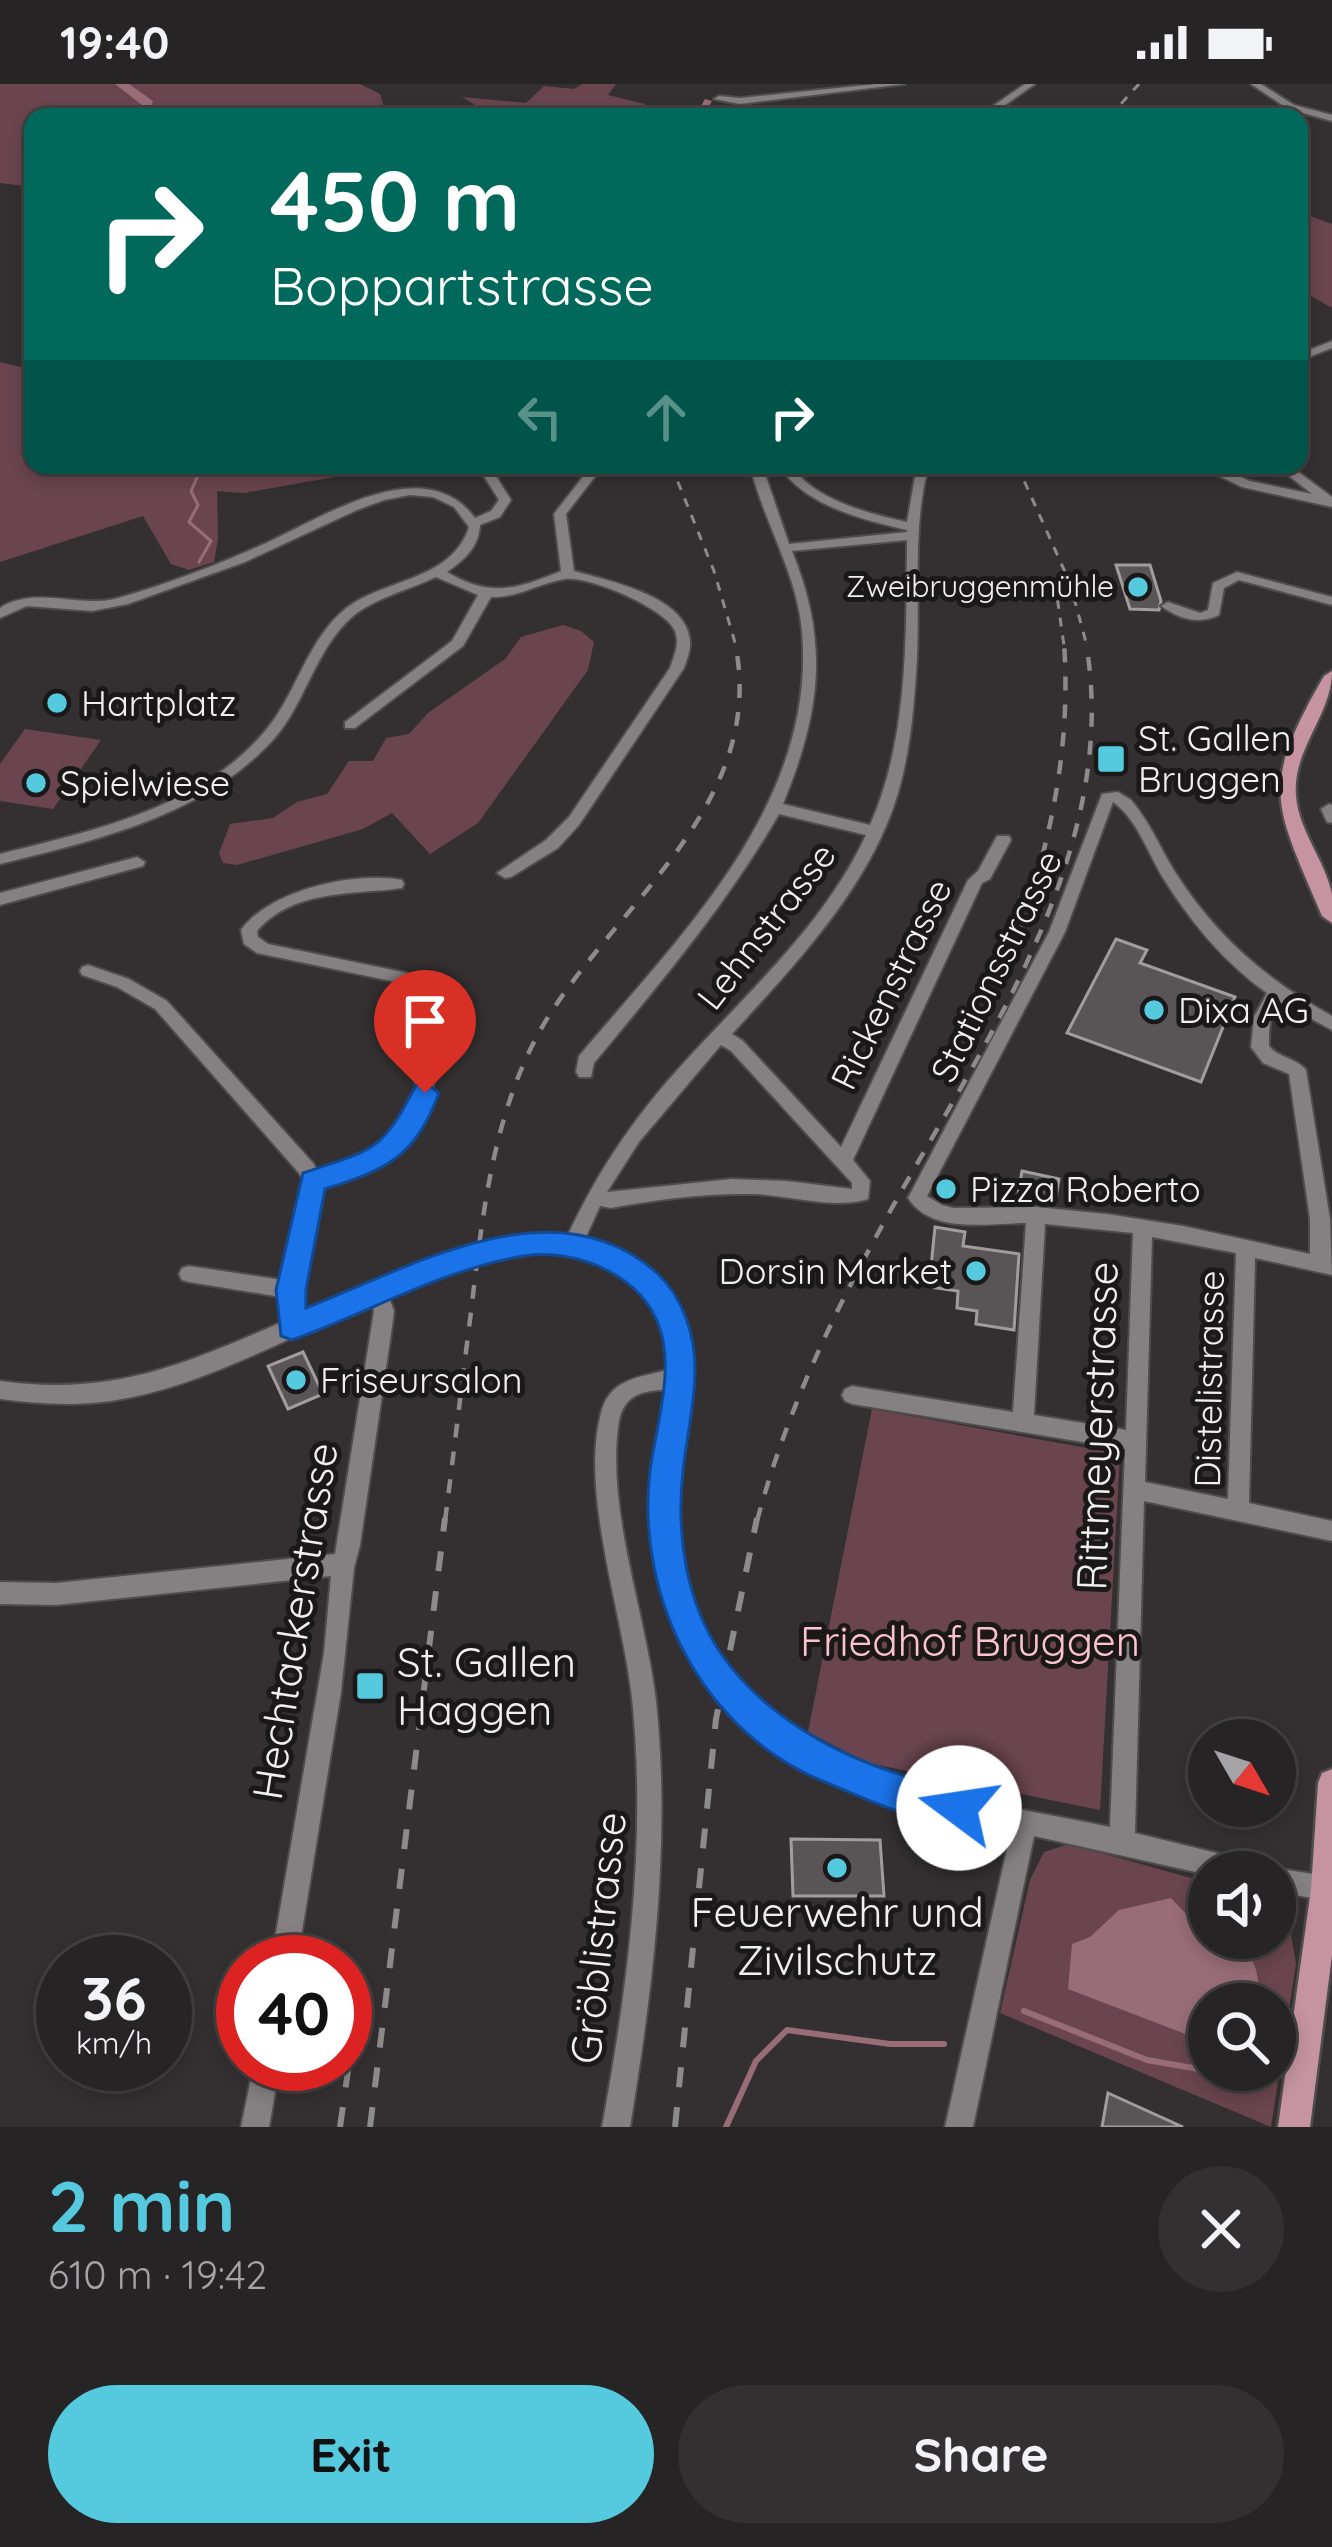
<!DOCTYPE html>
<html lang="en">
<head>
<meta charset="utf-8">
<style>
	:root { --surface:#272425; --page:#333032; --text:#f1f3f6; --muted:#a4a4a7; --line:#434142; --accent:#55cadf }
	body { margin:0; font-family:Quicksand,sans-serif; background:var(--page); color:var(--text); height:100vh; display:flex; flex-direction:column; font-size:45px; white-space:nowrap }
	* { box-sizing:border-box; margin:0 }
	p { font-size:39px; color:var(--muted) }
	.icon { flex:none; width:66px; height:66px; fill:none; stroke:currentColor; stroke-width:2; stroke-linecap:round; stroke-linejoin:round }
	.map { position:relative; height:2043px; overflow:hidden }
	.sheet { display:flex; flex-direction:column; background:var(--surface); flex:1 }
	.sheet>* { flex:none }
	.top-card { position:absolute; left:24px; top:24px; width:1284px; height:366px; border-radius:24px; box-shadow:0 6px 18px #0003,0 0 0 3px var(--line); background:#00695c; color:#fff; overflow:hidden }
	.needle { width:78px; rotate:129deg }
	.buttons { position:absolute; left:1188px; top:1635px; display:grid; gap:24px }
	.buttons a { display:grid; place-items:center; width:108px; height:108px; border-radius:50%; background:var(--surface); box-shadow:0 6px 18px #0003,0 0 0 3px var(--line); font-size:60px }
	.speed { position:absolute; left:36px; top:1851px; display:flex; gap:24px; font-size:60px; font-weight:700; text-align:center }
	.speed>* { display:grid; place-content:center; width:156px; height:156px; border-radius:50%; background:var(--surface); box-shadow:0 6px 18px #0003,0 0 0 3px var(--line); line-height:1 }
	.speed small { font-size:30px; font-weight:400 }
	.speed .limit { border:18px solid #d22; background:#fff; color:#111 }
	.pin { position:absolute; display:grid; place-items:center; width:102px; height:102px; color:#fff; margin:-123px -51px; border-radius:50% 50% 50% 0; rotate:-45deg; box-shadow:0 0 12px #0007 }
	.pin .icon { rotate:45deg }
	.me { position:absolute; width:132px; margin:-66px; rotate:284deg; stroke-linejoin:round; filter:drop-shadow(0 0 9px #0008) }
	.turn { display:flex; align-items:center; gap:42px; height:252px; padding:0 48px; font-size:54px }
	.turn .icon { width:156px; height:156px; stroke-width:2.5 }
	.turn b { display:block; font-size:84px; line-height:102px }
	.lanes { display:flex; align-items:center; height:114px; padding:0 48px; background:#0003; justify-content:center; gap:60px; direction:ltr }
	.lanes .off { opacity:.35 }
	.round { display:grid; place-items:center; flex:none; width:126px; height:126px; border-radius:63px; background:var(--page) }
	.head { display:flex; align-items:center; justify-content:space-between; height:204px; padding:0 48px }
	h1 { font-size:72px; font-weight:800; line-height:90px; color:var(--accent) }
	.button { display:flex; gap:24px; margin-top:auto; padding:24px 48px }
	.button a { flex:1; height:138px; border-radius:72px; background:var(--accent); color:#111; font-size:48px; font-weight:800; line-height:138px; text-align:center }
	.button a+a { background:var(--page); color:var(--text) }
	.status { display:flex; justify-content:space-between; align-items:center; height:84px; padding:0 60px; background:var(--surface); direction:ltr }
	.status svg { height:33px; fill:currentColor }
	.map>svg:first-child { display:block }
	.green { fill:#6a454f; fill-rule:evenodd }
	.water { fill:#986d78 }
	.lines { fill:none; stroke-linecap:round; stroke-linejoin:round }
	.stream-far1 { stroke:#986d78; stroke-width:3 }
	.stream { stroke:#986d78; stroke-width:6 }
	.canal { fill:#986d78; fill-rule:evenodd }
	.river { fill:#986d78; fill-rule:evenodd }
	.building { fill:#595455; stroke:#a29c9d; stroke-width:3 }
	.minor-casing { stroke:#4f4c4d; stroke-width:4 }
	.major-casing { stroke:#4f4c4d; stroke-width:5 }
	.minor { fill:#858081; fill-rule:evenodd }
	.major { fill:#c593a1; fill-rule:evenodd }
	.rail-far2 { stroke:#8d8a8b; stroke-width:3; stroke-dasharray:9 9; stroke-linecap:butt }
	.rail-far1 { stroke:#8d8a8b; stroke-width:4.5; stroke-dasharray:14 14; stroke-linecap:butt }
	.rail { stroke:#8d8a8b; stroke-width:6; stroke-dasharray:20 20; stroke-linecap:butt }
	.route { fill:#1a73e8; stroke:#114b97; stroke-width:3 }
	.poi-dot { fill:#55cadf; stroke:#1a1819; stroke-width:4.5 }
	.labels { text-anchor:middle; stroke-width:10; stroke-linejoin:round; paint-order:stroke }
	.far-poi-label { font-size:30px; fill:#f2eff0; stroke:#1a1819; text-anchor:end }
	.poi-label { font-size:36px; fill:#f2eff0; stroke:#1a1819; text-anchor:start }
	.street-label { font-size:36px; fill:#f2eff0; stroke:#1a1819 }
	.near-street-label { font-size:42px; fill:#f2eff0; stroke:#1a1819 }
	.near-park-label { font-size:42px; fill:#fcc2d1; stroke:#1a1819 }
	.near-poi-label { font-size:42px; fill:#f2eff0; stroke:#1a1819; text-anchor:start }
</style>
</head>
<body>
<div class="status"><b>19:40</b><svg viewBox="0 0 49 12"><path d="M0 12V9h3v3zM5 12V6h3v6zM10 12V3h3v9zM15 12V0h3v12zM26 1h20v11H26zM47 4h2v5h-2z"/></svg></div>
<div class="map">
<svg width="1332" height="2043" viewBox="0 0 1332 2043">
	<rect width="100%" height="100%" fill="#343031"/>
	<!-- green -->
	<path class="green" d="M0,0h360l20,10 7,23h-354v70l-33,-4z
		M582,0h34l-8,11 37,9 2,13h-152l-33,-20 64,6 18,-17 30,3z
		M1299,128l33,12v84l-33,-19z
		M0,278l33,8v95h304l-5,2 2,10 -90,16 -27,-2 1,47 -4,24 -25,8 -18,-6 -28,-48 -143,46z
		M563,541l18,6 13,11 -6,28 -110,153 -48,31 -38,-41 -29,16 -126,36 -14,-2 -4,-10 11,-29 43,-6 24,-16 30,-8 22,-33h24l13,-23 23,-4 19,-21 77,-54 16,-22z
		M25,645l76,11 -48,69 -53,-8v-37z
		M872,1325l248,45 -20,356 -232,-47 -60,-31z
		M1069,1760l140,39v55h66v-29l14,14 7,41 -25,163 -271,-114 30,-133 14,-28zM1209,1920h66v66h-66z"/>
	<!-- water -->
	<path class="water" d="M1171,1814l17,18 21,7v15c40,0 55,29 47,66h-47v39l-141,-54 4,-45 18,-7 29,-27z"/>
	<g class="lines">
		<!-- stream-far1 -->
		<path class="stream-far1" d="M181,381l19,6 -9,20 7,14 -9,17 22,19 -12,21"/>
		<!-- stream -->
		<path class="stream" d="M1024,1927l123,49 92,16
			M726,2043l30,-66 31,-31 103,14h54"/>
		<!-- canal -->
		<path class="canal" d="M705,15l7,2 -9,16h-8z"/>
		<!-- river -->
		<path class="river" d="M115,0h14l24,17 -5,16h-12l6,-12z"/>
	</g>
	<!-- building -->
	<path class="building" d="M1116,481h34l11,36 -2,9 -29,-1z
		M1116,855l31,11 -7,13 95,34 -34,85 -134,-49z
		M1022,1087l37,8 -4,24 -37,-8z
		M935,1143l30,5 -2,14 56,8 -5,76 -38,-6 1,-13 -20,-3 1,-17 -29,-4z
		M303,1268l20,42 -35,15 -20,-43z
		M791,1755l89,1 4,56h-91z
		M1108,2009l75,34h-81z"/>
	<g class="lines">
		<!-- minor casing -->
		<g class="minor-casing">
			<path id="minor" d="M876,0h29l-165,20 -26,-5 5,-3 21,2z
				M1025,0h10l-47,33h-11z
				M1251,0h10l33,21 38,10v6l-44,-12z
				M1332,257v7l-33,13v-7z
				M477,381h12l22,35 -11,17 -20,8c-1,22 -16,35 -33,47 43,26 70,17 114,-1l-7,-57 38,-49h12l-38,49 8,57c35,10 113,25 116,70 1,9 -3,18 -6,27l-105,157 -21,23 -47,29 -6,1 -8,-5 49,-33 23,-23 101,-149c4,-12 10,-24 5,-37 -9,-23 -88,-56 -110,-52 -26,4 -47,19 -74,18l-28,49 -108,82h-10v-6l107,-81 26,-46 -42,-18c-27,13 -59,20 -83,39 -38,33 -47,87 -80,124 -70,76 -176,100 -273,124v-10c96,-24 214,-49 275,-136 24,-35 35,-79 69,-108 39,-32 107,-28 125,-83l-15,-20 -21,-10 -23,-2 -26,5 -27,10 -112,52 -117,42 -36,7 -65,-5 -27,12v-10c36,-23 78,1 118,-10 46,-13 94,-31 139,-51 60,-25 165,-100 218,-29l16,-7 8,-11z
				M750,381h12l27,79 118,-12v-2c-44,-10 -104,-25 -128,-65h12c22,35 79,49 116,57l10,-57h12c-17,59 -9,130 -12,192 -3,52 -7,105 -25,154 -31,85 -100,157 -160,223l11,7 98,106 127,-267 10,-9 19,-35h12l2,4 -21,39 -8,4 -129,277 17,21 -2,18c-32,11 -80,-4 -114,-5 -48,-1 -96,5 -143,14l-11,-2 -15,33c158,41 81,193 91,303 7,70 44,135 100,177 95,72 221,84 334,108l15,-378 -273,-45 -7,-3 -3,-6 3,-6 7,-3 161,26 13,-189c-38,0 -94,12 -118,-25l141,-266 53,-138 16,-2 13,8c19,22 29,48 44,72 41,64 91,108 157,144v14l-52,-28c-11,12 -11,27 -11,44 10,12 28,12 37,24l24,149 2,56 -77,-17 -6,245 83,18v20l-188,-40 -9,332 110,27 9,3 3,9h-48v3l-175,-39 -61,291h-28l66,-296c-134,-28 -269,-63 -331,-198 -14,-30 -25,-64 -26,-97 -2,-49 9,-98 12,-146 -23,0 -42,5 -47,31 -14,86 27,193 37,280 15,143 -3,285 -26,426h-28c26,-141 45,-285 30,-429 -9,-83 -51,-202 -32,-281 8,-39 38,-39 67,-47 -1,-12 -1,-26 -4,-38 -4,-19 -14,-33 -28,-47 -63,-66 -176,-17 -247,10l6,16 -2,16 -32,218 -6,23 -13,124 -44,270h-26l53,-309 7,-77 -275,29 -56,-1v-22l56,1 279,-29 39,-243 -3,-9c-82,35 -172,86 -260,99 -37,5 -74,3 -111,-2v-18c112,15 181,-15 282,-59l-1,-25 -92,-15 -7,-2 -3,-6 3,-6 7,-2 94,14 21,-99 -5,-8 -144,-164 -38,-22 -35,-12 -2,-4 2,-4 6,-2 41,14 38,22 146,162 5,9c95,-29 107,-75 100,-168l-22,-22 -139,-29 -13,-9 -3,-14c29,-40 113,-59 161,-50l2,4 -2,4c-49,7 -109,1 -145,43l1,6 10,7 139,29 28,29c9,104 -9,152 -114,184l-20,104 1,24c74,-32 183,-85 265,-77 27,-58 56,-103 98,-153 69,-80 156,-152 201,-249l-87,-21c-52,90 -118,168 -185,249l-3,14h-12l-3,-5 3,-16c102,-121 238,-253 223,-425 -5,-58 -39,-110 -52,-166zM907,456c-1,93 2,198 -37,285l-87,-21c37,-91 47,-159 9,-253zM1113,718c25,18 36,54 52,79 28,44 60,82 102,112l-13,24 -3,30 12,16 26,11 21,145v35l-127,-28 -76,-12 -71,-7 -83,1 -11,-3 -15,-9 138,-264zM721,961l10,6 121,132v6l-65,-8 -55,-2 -125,13 32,-50zM1045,1140l88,9 -7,197 -92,-15zM1152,1153l84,16 -8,246 -83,-17z
				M1197,381h16l37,16 62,13 -37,-29h14l43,32v10l-90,-20z
				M1237,488l95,25v8l-93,-25 -15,8 -5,27c-21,10 -39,4 -58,-9l7,-4 32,11 8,-3 5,-27z
				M1329,720l3,1v18l-5,-1 -6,-13z
				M137,773l8,5 -2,4 -143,39v-12z
				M1275,1784l57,9v24l-57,-9v-20h-9z
				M254,1980h26l-11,63h-28z"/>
		</g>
		<!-- major casing -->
		<g class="major-casing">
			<path id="major" d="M1332,587c0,44 -40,78 -36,125 3,36 29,64 36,98 0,9 0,20 0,29l-10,-7c-48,-114 -63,-127 2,-240z
				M1332,1685v186l-22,172h-32l33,-238 7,-106 4,-10z"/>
		</g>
		<!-- minor -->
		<use href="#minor" class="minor"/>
		<!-- major -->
		<use href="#major" class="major"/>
		<!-- rail-far2 -->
		<path class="rail-far2" d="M504,33l2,-10
			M1109,33l30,-33
			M671,381l43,106 22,75
			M1017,381l53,118 17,63
			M1055,498l9,64"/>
		<!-- rail-far1 -->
		<path class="rail-far1" d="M1008,879c39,-104 64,-208 56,-320
			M445,1437c9,-70 17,-139 26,-209 12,-102 23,-210 79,-298 75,-117 217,-215 185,-371
			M757,1437c27,-101 70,-195 120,-286 96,-178 246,-378 209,-592"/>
		<!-- rail -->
		<path class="rail" d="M340,2043l22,-155
			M370,2043l75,-609
			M675,2043l41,-408 41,-201"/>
	</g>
	<!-- route -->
	<path class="route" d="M425,998l14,11c-24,64 -51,76 -114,96l-19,101v18c106,-41 249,-127 351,-35 26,24 39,64 38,99 0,33 -9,67 -12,100 -7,62 3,131 39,183 42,60 112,99 180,120 23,7 47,10 70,19l5,14 -5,13c-34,13 -113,-25 -147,-39 -122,-49 -190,-184 -175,-311 6,-45 25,-101 9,-145 -19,-52 -84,-78 -135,-70 -81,13 -156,57 -232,84l-11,-4 -5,-46 27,-117c70,-24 78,-19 113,-88z"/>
	<!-- markers -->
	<g class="poi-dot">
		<circle cx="1138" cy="503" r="12"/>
		<circle cx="57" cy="619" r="12"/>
		<rect x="1096" y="660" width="30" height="30" rx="6"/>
		<circle cx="36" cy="699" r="12"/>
		<circle cx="1154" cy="926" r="12"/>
		<circle cx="946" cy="1105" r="12"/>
		<circle cx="976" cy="1187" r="12"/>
		<circle cx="296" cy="1296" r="12"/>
		<rect x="355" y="1587" width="30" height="30" rx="6"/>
		<circle cx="837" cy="1784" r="12"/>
	</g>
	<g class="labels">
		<!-- far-poi labels -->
		<g class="far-poi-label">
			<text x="1114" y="513">Zweibruggenmühle</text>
		</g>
		<!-- poi labels -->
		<g class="poi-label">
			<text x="81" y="632">Hartplatz</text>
			<text x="1138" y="667">St. Gallen<tspan x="1138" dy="41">Bruggen</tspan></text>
			<text x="60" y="712">Spielwiese</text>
			<text x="1178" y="939">Dixa AG</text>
			<text x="970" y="1118">Pizza Roberto</text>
			<text x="952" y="1200" text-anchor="end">Dorsin Market</text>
			<text x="320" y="1309">Friseursalon</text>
		</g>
		<!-- street labels -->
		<g class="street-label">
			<text transform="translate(766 842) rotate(-52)" y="13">Lehnstrasse</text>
			<text transform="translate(996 882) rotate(-64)" y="13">Stationsstrasse</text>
			<text transform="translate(891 900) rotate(-64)" y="13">Rickenstrasse</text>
			<text transform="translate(1209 1295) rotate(-89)" y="13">Distelistrasse</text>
		</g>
		<!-- near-street labels -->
		<g class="near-street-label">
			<text transform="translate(1097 1342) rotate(-88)" y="15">Rittmeyerstrasse</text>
			<text transform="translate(295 1537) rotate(-81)" y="15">Hechtackerstrasse</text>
			<text transform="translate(598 1854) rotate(-84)" y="15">Gröblistrasse</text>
		</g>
		<!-- near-park labels -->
		<g class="near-park-label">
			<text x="970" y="1572">Friedhof Bruggen</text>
		</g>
		<!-- near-poi labels -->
		<g class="near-poi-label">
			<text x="397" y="1593">St. Gallen<tspan x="397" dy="48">Haggen</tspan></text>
			<text x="837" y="1843" text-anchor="middle">Feuerwehr und<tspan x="837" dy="48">Zivilschutz</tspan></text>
		</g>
	</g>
</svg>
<div class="buttons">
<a><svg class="needle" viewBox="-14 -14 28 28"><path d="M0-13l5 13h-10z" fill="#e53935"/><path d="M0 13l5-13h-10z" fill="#a4a4a7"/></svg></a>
<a><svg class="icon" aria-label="sound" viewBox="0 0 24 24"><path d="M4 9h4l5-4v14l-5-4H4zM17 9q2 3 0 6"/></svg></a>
<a><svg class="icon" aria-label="search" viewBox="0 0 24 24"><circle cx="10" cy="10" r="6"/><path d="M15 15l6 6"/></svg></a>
</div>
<div class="speed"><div>36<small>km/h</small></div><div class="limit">40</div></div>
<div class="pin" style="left:425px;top:1009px;background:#d93025"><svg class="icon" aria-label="arrive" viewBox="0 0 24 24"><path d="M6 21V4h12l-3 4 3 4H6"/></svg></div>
<svg class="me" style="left:959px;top:1724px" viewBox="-20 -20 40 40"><circle r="19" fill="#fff"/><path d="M0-13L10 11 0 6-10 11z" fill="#1a73e8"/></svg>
<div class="top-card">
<div class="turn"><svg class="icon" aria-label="right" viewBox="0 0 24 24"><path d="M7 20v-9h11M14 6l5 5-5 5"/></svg><div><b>450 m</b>Boppartstrasse</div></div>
<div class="lanes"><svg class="icon off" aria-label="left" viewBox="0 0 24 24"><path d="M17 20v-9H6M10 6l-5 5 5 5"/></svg><svg class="icon off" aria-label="ahead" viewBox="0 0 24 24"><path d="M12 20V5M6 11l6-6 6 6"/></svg><svg class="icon" aria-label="right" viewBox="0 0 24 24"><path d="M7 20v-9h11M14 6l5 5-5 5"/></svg></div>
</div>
</div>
<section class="sheet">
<div class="head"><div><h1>2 min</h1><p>610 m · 19:42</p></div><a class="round"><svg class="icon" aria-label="close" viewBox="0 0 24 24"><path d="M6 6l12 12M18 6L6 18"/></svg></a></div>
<div class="button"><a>Exit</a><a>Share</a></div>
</section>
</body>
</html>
